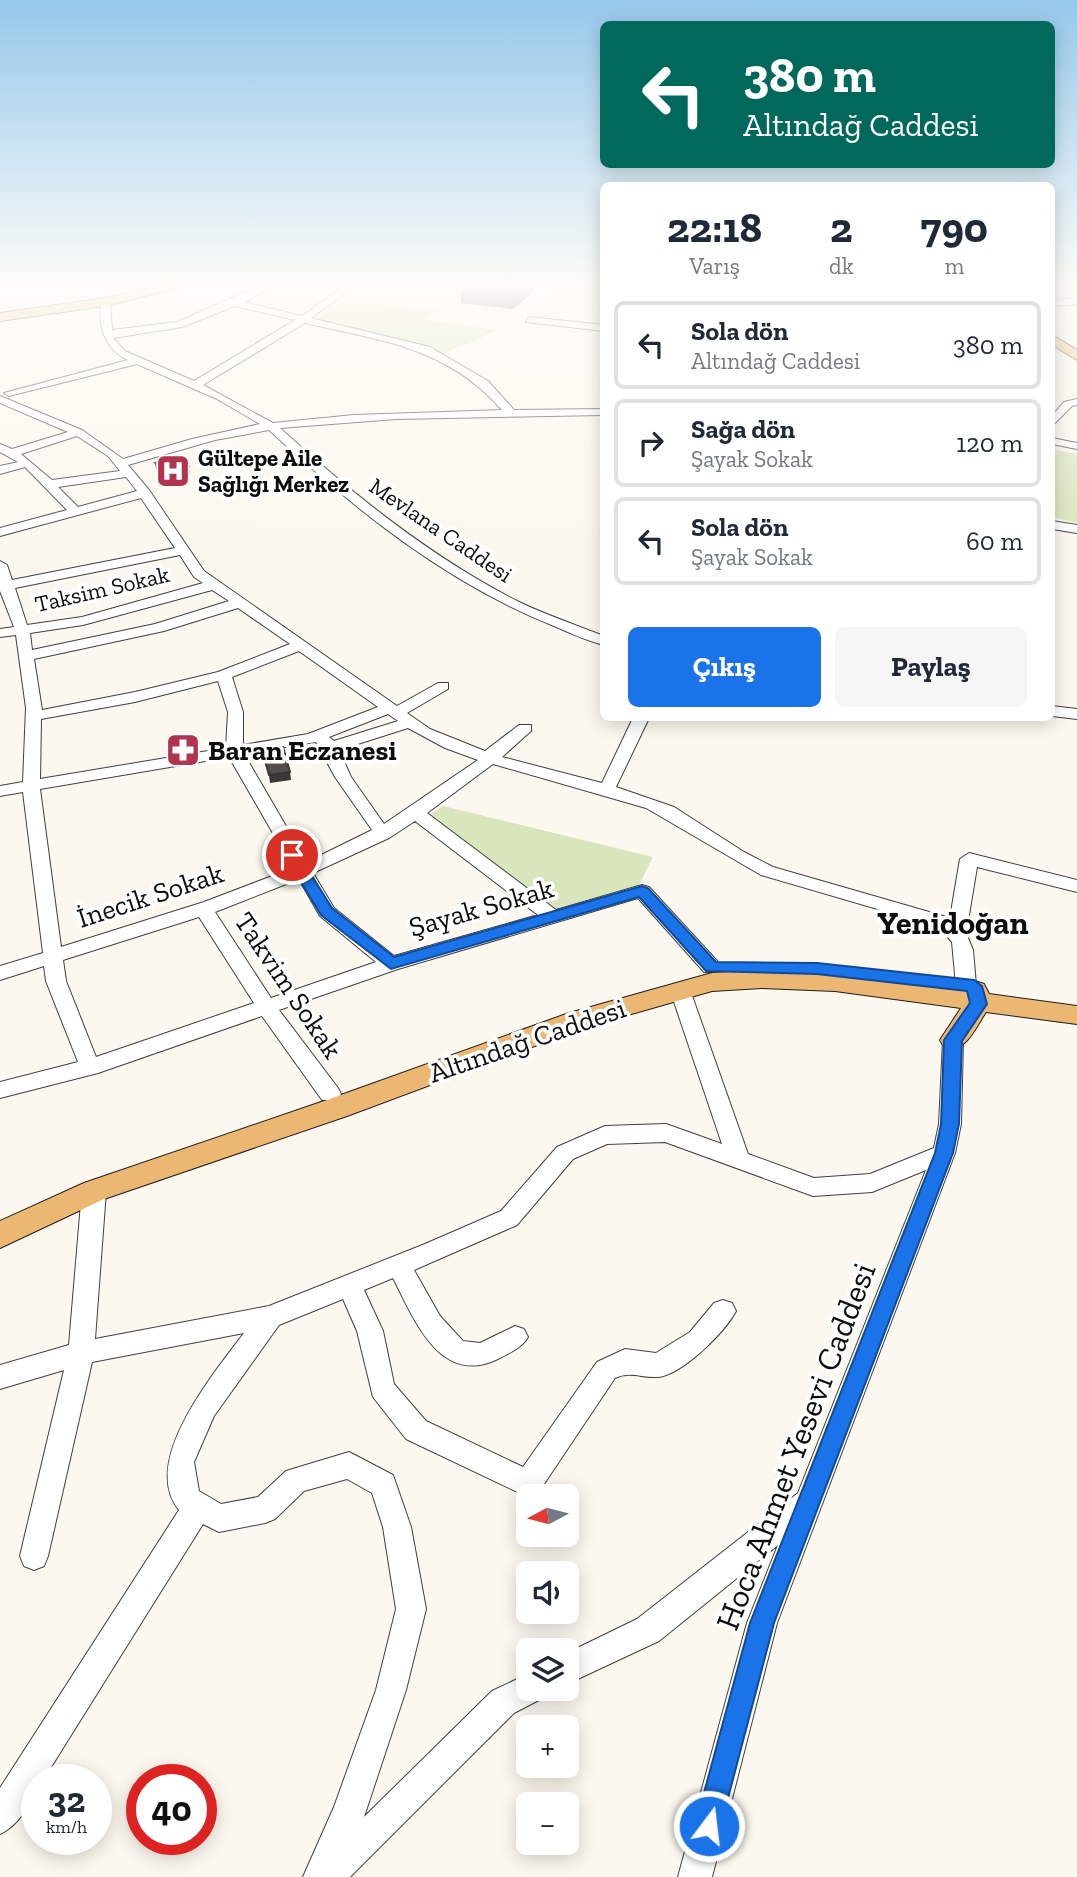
<!DOCTYPE html>
<html lang="tr">
<head>
<meta charset="utf-8">
<style>
	:root { --surface:#fff; --page:#f6f6f7; --text:#1f2937; --muted:#747a83; --line:#e0e1e3; --accent:#1a73e8 }
	body { margin:0; font-family:"Zilla Slab",serif; background:var(--page); color:var(--text); height:100vh; display:flex; flex-direction:column; font-size:26px; white-space:nowrap }
	* { box-sizing:border-box; margin:0 }
	p { font-size:23px; color:var(--muted) }
	.icon { flex:none; width:38px; height:38px; fill:none; stroke:currentColor; stroke-width:2; stroke-linecap:round; stroke-linejoin:round }
	.map { position:relative; flex:1; overflow:hidden }
	.sheet { position:absolute; left:600px; top:182px; width:455px; height:539px; display:flex; flex-direction:column; background:var(--surface); border-radius:10px; box-shadow:0 4px 18px #0003 }
	.sheet>* { flex:none }
	.guide { position:absolute; left:600px; top:21px; width:455px; height:147px; border-radius:10px; box-shadow:0 4px 18px #0003; background:#00695c; color:#fff; overflow:hidden }
	.needle { width:46px; rotate:263deg }
	.fabs { position:absolute; left:516px; top:1484px; display:grid; gap:14px }
	.fabs a { display:grid; place-items:center; width:63px; height:63px; border-radius:10px; background:var(--surface); box-shadow:0 4px 18px #0003; font-size:35px }
	.speed { position:absolute; left:21px; top:1764px; display:flex; gap:14px; font-size:35px; font-weight:700; text-align:center }
	.speed>* { display:grid; place-content:center; width:91px; height:91px; border-radius:50%; background:var(--surface); box-shadow:0 4px 18px #0003; line-height:1 }
	.speed small { font-size:18px; font-weight:400 }
	.speed .limit { border:10px solid #d22; background:#fff; color:#111 }
	.pin { position:absolute; display:grid; place-items:center; width:60px; height:60px; color:#fff; margin:-30px; border:4px solid #fff; border-radius:50%; box-shadow:0 2px 7px #0007 }
	.me { position:absolute; width:77px; margin:-38px; rotate:15deg; stroke-linejoin:round; filter:drop-shadow(0 0 5px #0008) }
	.turn { display:flex; align-items:center; gap:24px; height:147px; padding:0 28px; font-size:32px }
	.turn .icon { width:91px; height:91px; stroke-width:2.5 }
	.turn b { display:block; font-size:49px; line-height:60px }
	.eta { display:flex; justify-content:space-evenly; align-items:center; height:119px; text-align:center }
	.eta b { font-size:42px; font-weight:700; line-height:49px }
	.action { display:flex; gap:14px; margin-top:auto; padding:14px 28px }
	.action a { flex:1; height:80px; border-radius:10px; background:var(--accent); color:#fff; font-size:28px; font-weight:700; line-height:80px; text-align:center }
	.action a+a { background:var(--page); color:var(--text) }
	ul { padding:0; list-style:none }
	li { display:flex; align-items:center; gap:21px; height:88px; margin:0 14px 10px; padding:0 14px; border:4px solid var(--line); border-radius:10px }
	li div { flex:1 }
	li b { display:block; font-size:26px }
	li em { font-style:normal }
	.map>svg:first-child { display:block }
	.green { fill:#d9e5bc }
	.lines { fill:none; stroke-linecap:round; stroke-linejoin:round }
	.minor-casing { stroke:#404040; stroke-width:2 }
	.major-casing { stroke:#1e1e1e; stroke-width:2 }
	.minor { fill:#fff; fill-rule:evenodd }
	.major { fill:#ebb772; fill-rule:evenodd }
	.wall { fill:#494240 }
	.shaded-wall { fill:#3c3634 }
	.building { fill:#554d4b; stroke:#3c3634; stroke-width:2 }
	.route { fill:#1a73e8; stroke:#114b97; stroke-width:2 }
	.labels { text-anchor:middle; stroke-width:7; stroke-linejoin:round; paint-order:stroke }
	.far-poi-label { font-size:23px; font-weight:bold; fill:#0d0d0d; stroke:#fff; text-anchor:start }
	.far-street-label { font-size:23px; fill:#0d0d0d; stroke:#fff }
	.poi-label { font-size:28px; font-weight:bold; fill:#0d0d0d; stroke:#fff; text-anchor:start }
	.street-label { font-size:28px; fill:#0d0d0d; stroke:#fff }
	.quarter-label { font-size:32px; font-weight:bold; fill:#0d0d0d; stroke:#fff }
	.near-street-label { font-size:33px; fill:#0d0d0d; stroke:#fff }
</style>
</head>
<body>
<div class="map">
<svg width="1077" height="1877" viewBox="0 0 1077 1877">
	<rect width="100%" height="100%" fill="#fdf8ef"/>
	<!-- green -->
	<path class="green" d="M555,285l49,5v10l-55,-7z
		M352,301l87,9 -15,10 72,10 -21,11 -35,13 -29,-12 -97,-23 21,-16z
		M1052,449l25,5v69l-25,-6z
		M443,806l210,51 -14,28 -84,24 -125,-94z"/>
	<g class="lines">
		<!-- minor casing -->
		<g class="minor-casing">
			<path id="minor" d="M262,285h12l-30,17 58,14 44,-31h10l-45,33 119,29 58,34 26,29 90,-1v6l-208,4 -116,9c72,66 152,130 239,174 27,13 57,23 85,34v9c-17,-4 -34,-12 -50,-19 -108,-43 -201,-118 -285,-196l-54,10 -87,25 21,25 55,81 193,135 41,-23h10v6l-41,24 23,16 55,22 34,-26h12v6l-29,26 100,26 31,-65h16l-33,69 58,20 70,45 29,15 177,51 10,-59 9,-6 108,27v12l-100,-25 -11,66 7,17 3,35 -10,7 -10,-7 -4,-43 -13,-15 -178,-52 -115,-67 -153,-44 -66,49 129,97 86,-25 7,2 69,75 3,5 -3,5h-14l-66,-74 -240,71 -119,41 59,78 3,6 -3,6h-16l-60,-84 -164,57 -98,25v-16l78,-20 -32,-81 -2,-15 -44,14v-14l43,-13 -20,-161 -23,4v-10l23,-4 3,-74 -10,-73 -16,2v-8l14,-2 -14,-36v-30l7,4 5,15 163,-32 -34,-50 -141,38v-8l67,-18 -42,-43 -25,7v-8l18,-4 -18,-10v-8l12,5 56,-17 -68,-29v-7l82,34 41,29 69,-20 68,-15 -43,-25 -80,-35 -128,32 -5,-3 124,-33c-24,-11 -31,-36 -26,-60l8,2 2,28 65,-8zM235,306l60,14 -101,61 -69,-30 -12,-13 69,-11zM305,323c77,18 142,24 197,87l-148,5 -81,8 -70,-38zM77,436l31,20 12,15 -68,9 -31,-26zM126,477l11,14 -59,16 -20,-20zM180,555l14,22 9,6 -121,34 -55,8 -12,-37zM212,590l17,11 -74,23 -123,26 -2,-17 53,-8zM238,608l52,36 -72,28 -83,20 -93,18 -8,-51 130,-28zM299,651l79,56 -70,27 -65,11v-33l-11,-35zM218,681l10,31 -2,36 -186,31 1,-60 94,-17zM388,714l10,7 -64,20 -5,-4zM408,728l37,20 33,12 -94,64 -33,-47 -12,-27zM316,742l19,35 37,53 -65,32 -63,-108zM229,757l64,111 -89,34 -143,45 -21,-158zM415,821l123,94 -144,41 -60,-48 -21,-35 76,-35zM299,879l21,37 56,46 -105,36 -56,-86zM199,917l55,86 -158,54 -30,-76 -3,-21z
				M1077,298v6l-25,2v-6z
				M529,317l75,8v6l-78,-9z
				M1077,399v6l-5,1 -20,20v-10l12,-14z
				M1052,438l25,5v6l-25,-5z
				M1052,521l25,4v8l-25,-4z
				M1052,706l25,3v10l-25,-3z
				M680,983l10,7 58,164 66,24 56,-4 64,-26 5,-24 4,-84 3,-5h14l3,5 -2,84 -6,29 -178,470 -65,254h-34l69,-254 31,-78 -119,96 -92,43v-31l70,-34 161,-126 128,-323 -54,22 -59,4 -148,-54 -58,2 -34,15 -56,66 -103,45 26,46 23,25 17,2 35,-17 9,3 4,8c-6,11 -19,16 -30,22 -58,28 -84,-40 -105,-81l-29,12 19,41 11,53 32,37 97,46 74,-105 28,-13 31,4 34,-21 24,-29 9,-3 9,3 4,8c-11,21 -54,64 -78,66 -17,1 -27,-6 -43,1l-77,115 -10,4 -122,-58 -33,-42 -16,-66 -14,-32 -64,26 -65,91 -20,46 5,29 22,13 37,-7 28,-26 63,-19 44,23 18,52 15,82 -20,81 -42,127 128,-126 36,-17v15h15l-4,11 -25,13 -164,164h-47l31,-70 42,-117 20,-81 -13,-82 -11,-34 -25,-14 -43,12 -29,28 -10,4 -46,9 -16,-8 -160,256h-6c0,19 -20,47 -37,54v-46l179,-278c-40,-48 36,-138 65,-177l-152,29 -44,194 -4,10 -10,4 -10,-4 -4,-10 44,-186 -64,19v-24l69,-20 13,-154 4,-7 8,-2 8,2 4,7 -11,148 174,-33 156,-62 76,-33 56,-64 48,-21 61,-2 56,20 -52,-154z"/>
		</g>
		<!-- major casing -->
		<g class="major-casing">
			<path id="major" d="M166,285h24l-85,21 -105,15v-8l105,-15z
				M1065,285h12v7z
				M1052,335l25,15v10l-25,-15z
				M762,970l73,3 127,17 4,-6 9,-3 9,3 5,10 88,12v18l-91,-12c-11,16 -20,42 -42,35l-4,-7 21,-32 -126,-17 -73,-3 -50,3 -126,36 -239,89 -243,83 -104,49v-27l84,-38 243,-83 242,-87 143,-40z"/>
		</g>
		<!-- minor -->
		<use href="#minor" class="minor"/>
		<!-- major -->
		<use href="#major" class="major"/>
	</g>
	<!-- wall -->
	<path class="wall" d="M534,291l-21,18 -52,-6v-11z
		M155,463l35,10 -23,6 -11,-10z"/>
	<!-- shaded-wall -->
	<path class="shaded-wall" d="M527,285h7v6l-21,18v-11z
		M189,466l1,7 -23,6 -2,-7z
		M290,772l1,8 -21,3 -1,-8z"/>
	<!-- building -->
	<path class="building" d="M469,285h58l-14,13 -52,-6z
		M178,457l11,9 -24,6 -10,-9z
		M283,747l7,25 -21,3 -7,-25z"/>
	<!-- sky -->
	<linearGradient id="sky" x2="0" y2="1"><stop stop-color="#95c8eb"/><stop offset="0.52" stop-color="#fefcf8"/><stop offset="1" stop-color="#fefcf8" stop-opacity="0"/></linearGradient>
	<rect width="1077" height="548" fill="url(#sky)"/>
	<!-- route -->
	<path class="route" d="M292,850l5,2 35,56 62,49 248,-71 6,2 68,74 101,1 157,17 8,6 5,18 -25,37 -3,83 -6,29 -179,470 -56,213 -9,4 -10,-4 -4,-10 55,-203 185,-470 6,-29 3,-84 26,-37 -3,-12 -150,-17 -111,-3 -67,-74 -248,72 -70,-54 -37,-60z"/>
	<!-- icons -->
	<defs>
		<g id="hospital-square" transform="scale(1.75)"><rect x="-9" y="-9" width="18" height="18" rx="4" fill="#b03350" stroke="#fff"/><path d="M-5-5h3v3.5h4V-5h3V5h-3V1.5h-4V5h-3Z" fill="#fff"/></g>
		<g id="pharmacy-square" transform="scale(1.75)"><rect x="-9" y="-9" width="18" height="18" rx="4" fill="#b03350" stroke="#fff"/><path d="M-2-6h4v4h4v4h-4v4h-4v-4h-4v-4h4Z" fill="#fff"/></g>
	</defs>
	<g fill-rule="evenodd">
		<use href="#hospital-square" x="173" y="471"/>
		<use href="#pharmacy-square" x="183" y="750"/>
	</g>
	<g class="labels">
		<!-- far-poi labels -->
		<g class="far-poi-label">
			<text x="198" y="466">Gültepe Aile<tspan x="198" dy="26">Sağlığı Merkez</tspan></text>
		</g>
		<!-- far-street labels -->
		<g class="far-street-label">
			<text transform="translate(441 530) rotate(34)" y="8">Mevlana Caddesi</text>
			<text transform="translate(102 589) rotate(-13)" y="8">Taksim Sokak</text>
		</g>
		<!-- poi labels -->
		<g class="poi-label">
			<text x="208" y="760">Baran Eczanesi</text>
		</g>
		<!-- street labels -->
		<g class="street-label">
			<text transform="translate(150 895) rotate(-18)" y="10">İnecik Sokak</text>
			<text transform="translate(481 907) rotate(-16)" y="10">Şayak Sokak</text>
			<text transform="translate(289 985) rotate(56)" y="10">Takvim Sokak</text>
			<text transform="translate(527 1040) rotate(-19)" y="10">Altındağ Caddesi</text>
		</g>
		<!-- quarter labels -->
		<g class="quarter-label">
			<text x="953" y="934">Yenidoğan</text>
		</g>
		<!-- near-street labels -->
		<g class="near-street-label">
			<text transform="translate(795 1446) rotate(-69)" y="12">Hoca Ahmet Yesevi Caddesi</text>
		</g>
	</g>
</svg>
<div class="fabs">
<a><svg class="needle" viewBox="-14 -14 28 28"><path d="M0-13l5 13h-10z" fill="#e53935"/><path d="M0 13l5-13h-10z" fill="#747a83"/></svg></a>
<a><svg class="icon" aria-label="sound" viewBox="0 0 24 24"><path d="M4 9h4l5-4v14l-5-4H4zM17 9q2 3 0 6"/></svg></a>
<a><svg class="icon" aria-label="layers" viewBox="0 0 24 24"><path d="M12 4l9 5-9 5-9-5zM3 14l9 5 9-5"/></svg></a>
<a>+</a>
<a>−</a>
</div>
<div class="speed"><div>32<small>km/h</small></div><div class="limit">40</div></div>
<div class="pin" style="left:292px;top:855px;background:#d93025"><svg class="icon" aria-label="arrive" viewBox="0 0 24 24"><path d="M6 21V4h12l-3 4 3 4H6"/></svg></div>
<svg class="me" style="left:709px;top:1826px" viewBox="-20 -20 40 40"><circle r="17" fill="#1a73e8" stroke="#fff" stroke-width="3"/><path d="M0-11L8 9 0 5-8 9z" fill="#fff"/></svg>
<div class="guide">
<div class="turn"><svg class="icon" aria-label="left" viewBox="0 0 24 24"><path d="M17 20v-9H6M10 6l-5 5 5 5"/></svg><div><b>380 m</b>Altındağ Caddesi</div></div>
</div>
<section class="sheet">
<div class="eta">
<div><b>22:18</b><p>Varış</p></div>
<div><b>2</b><p>dk</p></div>
<div><b>790</b><p>m</p></div>
</div>
<ul>
<li><svg class="icon" aria-label="left" viewBox="0 0 24 24"><path d="M17 20v-9H6M10 6l-5 5 5 5"/></svg><div><b>Sola dön</b><p>Altındağ Caddesi</p></div><em>380 m</em></li>
<li><svg class="icon" aria-label="right" viewBox="0 0 24 24"><path d="M7 20v-9h11M14 6l5 5-5 5"/></svg><div><b>Sağa dön</b><p>Şayak Sokak</p></div><em>120 m</em></li>
<li><svg class="icon" aria-label="left" viewBox="0 0 24 24"><path d="M17 20v-9H6M10 6l-5 5 5 5"/></svg><div><b>Sola dön</b><p>Şayak Sokak</p></div><em>60 m</em></li>
</ul>
<div class="action"><a>Çıkış</a><a>Paylaş</a></div>
</section>
</div>
</body>
</html>
